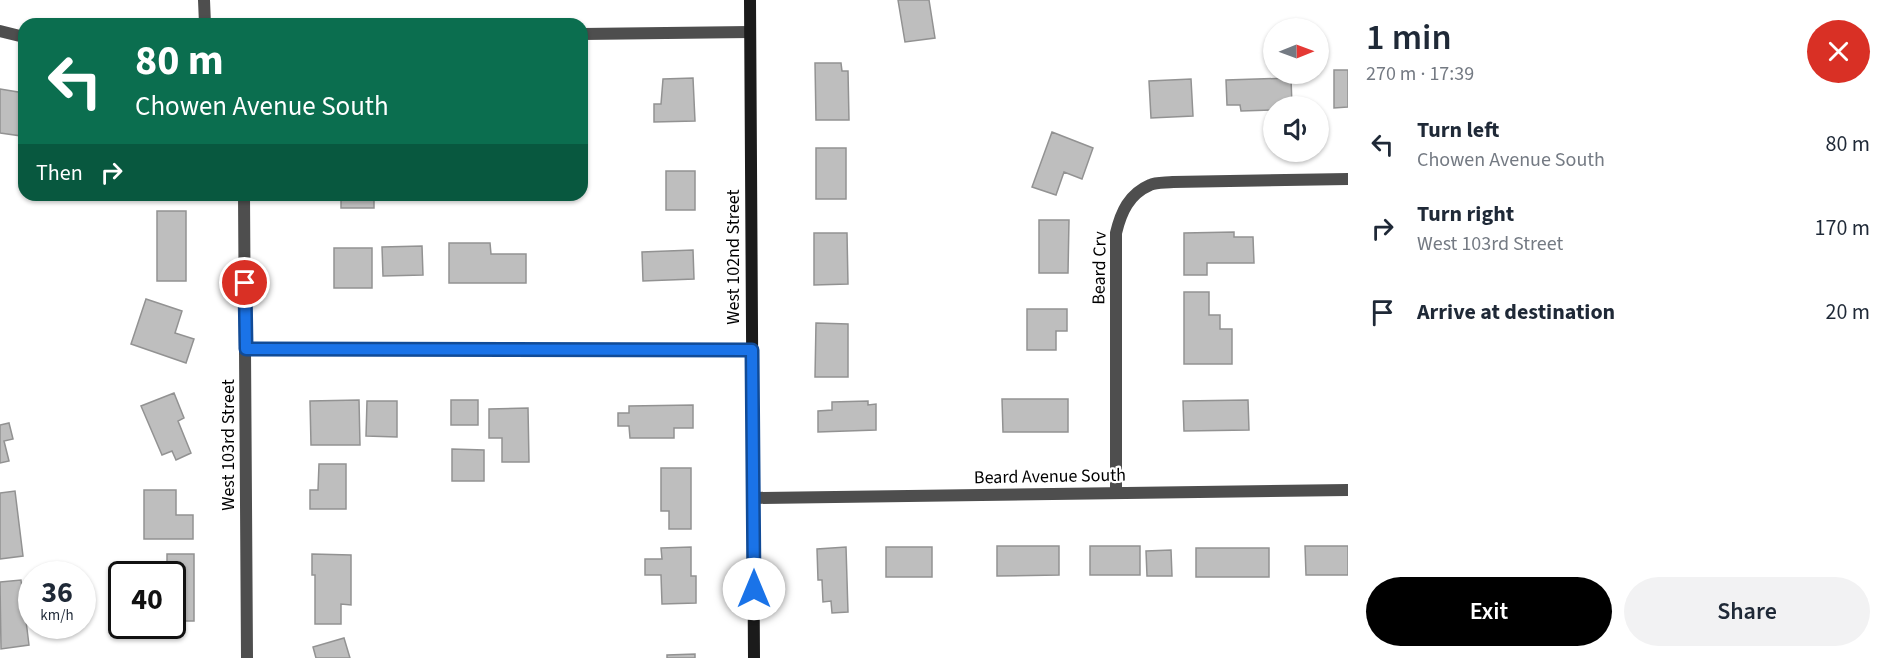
<!DOCTYPE html>
<html lang="en">
<head>
<meta charset="utf-8">
<style>
	:root { --surface:#fff; --page:#f2f2f3; --text:#1f2937; --muted:#747a83; --accent:#000 }
	body { margin:0; font-family:"Source Sans 3",sans-serif; background:var(--page); color:var(--text); height:100vh; display:flex; flex-direction:column; font-size:22px; white-space:nowrap }
	* { box-sizing:border-box; margin:0 }
	p { font-size:20px; color:var(--muted) }
	.icon { flex:none; width:33px; height:33px; fill:none; stroke:currentColor; stroke-width:2; stroke-linecap:round; stroke-linejoin:round }
	.map { position:relative; flex:1; overflow:hidden }
	.details { display:flex; flex-direction:column; background:var(--surface); width:540px }
	.details>* { flex:none }
	.banner { position:absolute; left:18px; top:18px; width:570px; height:183px; border-radius:18px; box-shadow:0 2px 4px #0004; background:#0b6e4f; color:#fff; overflow:hidden }
	.needle { width:39px; rotate:89deg }
	.buttons { position:absolute; left:1263px; top:18px; display:grid; gap:12px }
	.buttons a { display:grid; place-items:center; width:66px; height:66px; border-radius:50%; background:var(--surface); box-shadow:0 2px 4px #0004; font-size:30px }
	.speed { position:absolute; left:18px; top:561px; display:flex; gap:12px; font-size:30px; font-weight:700; text-align:center }
	.speed>* { display:grid; place-content:center; width:78px; height:78px; border-radius:50%; background:var(--surface); box-shadow:0 2px 4px #0004; line-height:1 }
	.speed small { font-size:15px; font-weight:400 }
	.speed .limit { border:3px solid #111; border-radius:9px; background:#fff; color:#111 }
	.pin { position:absolute; display:grid; place-items:center; width:51px; height:51px; color:#fff; margin:-26px; border:3px solid #fff; border-radius:50%; box-shadow:0 2px 6px #0007 }
	.me { position:absolute; width:66px; margin:-33px; rotate:0deg; stroke-linejoin:round; filter:drop-shadow(0 0 4px #0008) }
	.turn { display:flex; align-items:center; gap:21px; height:126px; padding:0 18px; font-size:27px }
	.turn .icon { width:78px; height:78px; stroke-width:2.5 }
	.turn b { display:block; font-size:42px; line-height:51px }
	.then { display:flex; align-items:center; height:57px; padding:0 18px; background:#0003; gap:12px; font-size:22px }
	.round { display:grid; place-items:center; flex:none; width:63px; height:63px; border-radius:32px; background:var(--page) }
	.summary { display:flex; align-items:center; justify-content:space-between; height:102px; padding:0 18px }
	h1 { font-size:36px; font-weight:600; line-height:45px }
	.primary-button { display:flex; gap:12px; margin-top:auto; padding:12px 18px }
	.primary-button a { flex:1; height:69px; border-radius:36px; background:var(--accent); color:#fff; font-size:24px; font-weight:600; line-height:69px; text-align:center }
	.primary-button a+a { background:var(--page); color:var(--text) }
	ul { padding:0; list-style:none }
	li { display:flex; align-items:center; gap:18px; height:84px; padding:0 18px }
	li div { flex:1 }
	li b { display:block; font-size:22px }
	li em { font-style:normal }
	main { display:flex; flex:1; min-height:0 }
	.map>svg:first-child { display:block }
	.building { fill:#bebebe; stroke:#929292; stroke-width:1.5 }
	.lines { fill:none; stroke-linecap:round; stroke-linejoin:round }
	.street { stroke:#4e4e4e; stroke-width:12 }
	.secondary { stroke:#1b1b1b; stroke-width:12 }
	.route-casing { stroke:#114b97; stroke-width:15 }
	.route { stroke:#1a73e8; stroke-width:10 }
	.labels { text-anchor:middle; stroke-width:4.5; stroke-linejoin:round; paint-order:stroke }
	.street-label { font-size:18px; fill:#000; stroke:#fff }
</style>
</head>
<body>
<main>
<div class="map">
<svg width="1348" height="658" viewBox="0 0 1348 658">
	<rect width="100%" height="100%" fill="#fff"/>
	<!-- building -->
	<path class="building" d="M898,0h31l6,38 -30,4z
		M815,63h26l1,8h6l1,49h-33z
		M1334,70h14v37l-14,1z
		M693,78l2,43 -41,1v-18h7l2,-25z
		M1291,78l1,28h-18v4l-33,1 -1,-6h-13l-1,-25z
		M1191,79l2,37 -42,2 -2,-37z
		M0,89l24,4v58l-5,-1 2,-14 -21,-3z
		M1052,132l41,16 -11,31 -18,-7 -8,23 -24,-8z
		M816,148h30v51h-30z
		M666,171h29v39h-29z
		M341,195h33v13h-33z
		M157,211h29v70h-29z
		M1039,220h30l-1,53h-29z
		M1234,232v5h19l1,26h-47v12h-23v-42z
		M814,233h33l1,51 -34,1z
		M449,243h41l1,11h35v29h-77z
		M422,246l1,29 -40,1 -1,-29z
		M334,248h38v40h-38z
		M693,250l1,29 -51,2 -1,-29z
		M1184,292h25v23h11v14h12v35h-48z
		M146,299l36,12 -7,22 19,6 -8,24 -55,-19z
		M1027,309h40v22h-11v19h-29z
		M816,323l32,1v53h-33z
		M174,393l10,25 -6,3 13,32 -15,7 -4,-9 -10,4 -21,-49z
		M1002,399h66v33h-65z
		M359,400l1,45h-49l-1,-44z
		M451,400h27v25h-27z
		M1248,400l1,30 -65,1 -1,-30z
		M367,401h30v36l-31,-1z
		M868,401v4l8,-1v26l-58,2v-21l14,-1v-8z
		M693,405v23h-19v10h-44l-1,-12h-11v-13h11v-7z
		M528,408l1,54h-27v-24h-13v-29z
		M9,423l4,16 -9,2 5,20 -9,2v-38z
		M452,449l32,1v31h-32z
		M319,464h27v45h-36v-19h8z
		M661,468h30v61h-22v-18h-8z
		M144,490h32v25h17v24h-49z
		M15,491l8,65 -23,3v-66z
		M997,546h62v29l-62,1z
		M1090,546h50v29h-50z
		M1305,546h43v29h-42z
		M691,547v29h5v27l-34,1 -1,-29h-16v-16h17l-1,-11z
		M846,547l2,65 -16,1 -1,-12 -8,1 -1,-22h-4l-1,-31z
		M886,547h46v30h-46z
		M1196,548h73v29h-73z
		M1171,550l1,26h-25l-1,-25z
		M167,554h27v67h-22v-47h-21v-2h16z
		M312,554l39,1v50l-10,-1v20h-26v-49h-3z
		M21,580l8,65 -28,4 -1,-67z
		M344,638l6,20h-34l-3,-11z
		M695,654v4h-28v-3z"/>
	<g class="lines">
		<!-- street -->
		<path class="street" d="M204,0l1,24
			M0,31l24,6
			M582,34l168,-2
			M244,195l3,463
			M246,349l506,1
			M1116,493v-260c5,-21 13,-39 34,-48 6,-3 16,-2 23,-3l175,-3
			M753,498l595,-8"/>
		<!-- secondary -->
		<path class="secondary" d="M750,0l4,658"/>
	</g>
	<g class="lines">
		<!-- route casing -->
		<g class="route-casing">
			<path id="route" d="M245,283l1,66 506,1 2,239"/>
		</g>
		<!-- route -->
		<use href="#route" class="route"/>
	</g>
	<g class="labels">
		<!-- street labels -->
		<g class="street-label">
			<text transform="translate(733 257) rotate(-90)" y="6">West 102nd Street</text>
			<text transform="translate(1099 268) rotate(-89)" y="6">Beard Crv</text>
			<text transform="translate(228 445) rotate(-90)" y="6">West 103rd Street</text>
			<text transform="translate(1050 476) rotate(-1)" y="6">Beard Avenue South</text>
		</g>
	</g>
</svg>
<div class="buttons">
<a><svg class="needle" viewBox="-14 -14 28 28"><path d="M0-13l5 13h-10z" fill="#e53935"/><path d="M0 13l5-13h-10z" fill="#747a83"/></svg></a>
<a><svg class="icon" aria-label="sound" viewBox="0 0 24 24"><path d="M4 9h4l5-4v14l-5-4H4zM17 9q2 3 0 6"/></svg></a>
</div>
<div class="speed"><div>36<small>km/h</small></div><div class="limit">40</div></div>
<div class="pin" style="left:245px;top:283px;background:#d93025"><svg class="icon" aria-label="arrive" viewBox="0 0 24 24"><path d="M6 21V4h12l-3 4 3 4H6"/></svg></div>
<svg class="me" style="left:754px;top:589px" viewBox="-20 -20 40 40"><circle r="19" fill="#fff"/><path d="M0-13L10 11 0 6-10 11z" fill="#1a73e8"/></svg>
<div class="banner">
<div class="turn"><svg class="icon" aria-label="left" viewBox="0 0 24 24"><path d="M17 20v-9H6M10 6l-5 5 5 5"/></svg><div><b>80 m</b>Chowen Avenue South</div></div>
<div class="then">Then<svg class="icon" aria-label="right" viewBox="0 0 24 24"><path d="M7 20v-9h11M14 6l5 5-5 5"/></svg></div>
</div>
</div>
<section class="details">
<div class="summary"><div><h1>1 min</h1><p>270 m · 17:39</p></div><a class="round" style="background:#d93025;color:#fff"><svg class="icon" aria-label="close" viewBox="0 0 24 24"><path d="M6 6l12 12M18 6L6 18"/></svg></a></div>
<ul>
<li><svg class="icon" aria-label="left" viewBox="0 0 24 24"><path d="M17 20v-9H6M10 6l-5 5 5 5"/></svg><div><b>Turn left</b><p>Chowen Avenue South</p></div><em>80 m</em></li>
<li><svg class="icon" aria-label="right" viewBox="0 0 24 24"><path d="M7 20v-9h11M14 6l5 5-5 5"/></svg><div><b>Turn right</b><p>West 103rd Street</p></div><em>170 m</em></li>
<li><svg class="icon" aria-label="arrive" viewBox="0 0 24 24"><path d="M6 21V4h12l-3 4 3 4H6"/></svg><div><b>Arrive at destination</b></div><em>20 m</em></li>
</ul>
<div class="primary-button"><a>Exit</a><a>Share</a></div>
</section>
</main>
</body>
</html>
